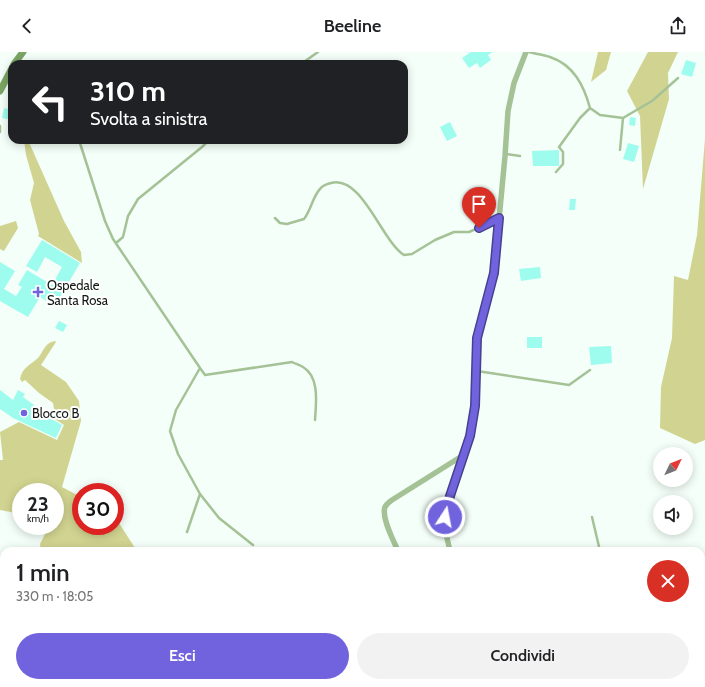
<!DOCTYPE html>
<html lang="it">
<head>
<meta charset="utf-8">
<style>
	:root { --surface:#fff; --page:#f2f2f2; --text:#202124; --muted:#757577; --accent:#7163de }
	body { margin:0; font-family:Cabin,sans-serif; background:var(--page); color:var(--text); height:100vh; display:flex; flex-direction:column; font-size:15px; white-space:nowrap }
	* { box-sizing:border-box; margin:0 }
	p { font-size:13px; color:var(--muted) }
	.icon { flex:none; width:22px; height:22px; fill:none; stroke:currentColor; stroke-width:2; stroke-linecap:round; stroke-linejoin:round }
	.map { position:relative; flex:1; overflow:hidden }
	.sheet { position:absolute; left:0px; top:495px; width:705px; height:140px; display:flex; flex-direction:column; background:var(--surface); border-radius:12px 12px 0 0; box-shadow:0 2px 10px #0003 }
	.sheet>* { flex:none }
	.hud { position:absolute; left:8px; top:8px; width:400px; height:84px; border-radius:12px; box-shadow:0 2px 10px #0003; background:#202124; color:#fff; overflow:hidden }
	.needle { width:26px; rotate:47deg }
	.controls { position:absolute; left:653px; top:395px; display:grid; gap:8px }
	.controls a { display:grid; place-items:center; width:40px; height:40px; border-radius:50%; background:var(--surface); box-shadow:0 2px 10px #0003; font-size:20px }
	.speed { position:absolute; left:12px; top:431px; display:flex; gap:8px; font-size:20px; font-weight:700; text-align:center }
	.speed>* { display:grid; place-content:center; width:52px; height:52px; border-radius:50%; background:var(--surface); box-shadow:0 2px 10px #0003; line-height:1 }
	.speed small { font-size:10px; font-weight:400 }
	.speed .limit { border:6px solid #d22; background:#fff; color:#111 }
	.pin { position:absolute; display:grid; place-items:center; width:34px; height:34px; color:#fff; margin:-41px -17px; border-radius:50% 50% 50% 0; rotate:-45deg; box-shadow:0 0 4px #0007 }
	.pin .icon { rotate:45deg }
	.me { position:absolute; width:44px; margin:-22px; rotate:11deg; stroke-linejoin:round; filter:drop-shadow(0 0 3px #0008) }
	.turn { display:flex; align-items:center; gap:14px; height:84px; padding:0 16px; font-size:18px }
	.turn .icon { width:52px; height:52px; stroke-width:2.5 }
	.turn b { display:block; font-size:28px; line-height:34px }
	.round { display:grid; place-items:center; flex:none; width:42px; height:42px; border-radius:21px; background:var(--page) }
	.headline { display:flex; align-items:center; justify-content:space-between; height:68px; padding:0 16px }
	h1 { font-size:24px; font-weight:600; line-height:30px }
	.button { display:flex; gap:8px; margin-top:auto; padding:8px 16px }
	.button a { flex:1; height:46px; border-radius:24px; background:var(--accent); color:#fff; font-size:16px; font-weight:600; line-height:46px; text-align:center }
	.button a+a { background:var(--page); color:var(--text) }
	header { display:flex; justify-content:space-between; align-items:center; height:52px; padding:0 16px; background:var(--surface); font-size:18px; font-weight:600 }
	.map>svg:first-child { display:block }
	.green { fill:#d1d490 }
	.building { fill:#9efcef }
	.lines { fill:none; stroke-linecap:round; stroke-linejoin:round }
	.lane { stroke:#a5c296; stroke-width:2.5 }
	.street { stroke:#a5c296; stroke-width:5.5 }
	.secondary { stroke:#7ba564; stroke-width:7 }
	.route-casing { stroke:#494090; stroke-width:10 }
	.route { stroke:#7163de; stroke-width:7 }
	.poi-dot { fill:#7163de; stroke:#fff; stroke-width:1.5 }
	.labels { text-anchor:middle; stroke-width:4; stroke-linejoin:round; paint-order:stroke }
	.poi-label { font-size:13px; fill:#111814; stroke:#fff; text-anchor:start }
</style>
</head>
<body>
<header><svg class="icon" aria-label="back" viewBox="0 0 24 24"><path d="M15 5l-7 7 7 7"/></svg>Beeline<svg class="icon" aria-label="share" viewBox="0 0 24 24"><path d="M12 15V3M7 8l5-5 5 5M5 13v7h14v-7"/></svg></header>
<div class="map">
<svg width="705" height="635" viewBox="0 0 705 635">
	<rect width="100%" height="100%" fill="#f3fff8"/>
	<!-- green -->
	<path class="green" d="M598,0h13l-5,18 -15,12z
		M648,0h30l-10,21 1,26 -26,90 -3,-73 -13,-25z
		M705,87v301l-10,4 -35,-16 1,-41 11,-49 2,-62 14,4 9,-45z
		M24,88h4l36,81 17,31 1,11 -44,-27 1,-2 -9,-34 4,-17 -8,-28z
		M16,169l2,7 -14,23 -4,-2v-23z
		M55,289l1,1 -15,23 25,17 13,19 2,20 -19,66 19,10v29h34v-9l22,34h-96l-1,-7 9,-18h6v-34h-34v22l-21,-4v-50h3l-3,-28 19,-10 38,18 7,-15 -11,-7 2,-3 -2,-12 -14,-10 -14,-13 -3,2 -2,-3c2,-11 10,-14 18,-21 6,-7 6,-15 17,-17z
		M0,565l4,6v60h15v4h-19z
		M199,631h63l7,4h-68z"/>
	<!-- building -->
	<path class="building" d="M471,0h22l-5,3 3,5 -11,8 -3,-5 -8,5 -7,-10z
		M686,8l10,3 -4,14 -11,-3z
		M4,56l8,2v10l-10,-2z
		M630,65l6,1 -1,8 -6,-1z
		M450,70l7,14 -10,5 -7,-14z
		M628,91l11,3 -5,16 -11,-3z
		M559,98v16h-26l-1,-15z
		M570,147h6l-1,11h-6z
		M42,188l38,23 -25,43 -15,-9 -12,20 -28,-16v-39l15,9 -11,18 12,7 6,-9 -4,-2 9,-15 25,15 10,-18 -17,-10 -8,15 -11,-6z
		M540,215l1,11 -20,3 -2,-12z
		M59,269l8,4 -4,7 -8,-4z
		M527,285h15v11h-15z
		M611,294l1,17 -21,2 -2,-18z
		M0,338l13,10 5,-10 7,4 -2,3 11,8 -1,3 29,17 -6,13 -43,-20 -13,-9z"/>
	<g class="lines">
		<!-- lane -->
		<path class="lane" d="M529,0c7,2 15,3 21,5 24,8 34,29 40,51l-10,10 -21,29 4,5v12l-7,8
			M301,12l17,-12
			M590,56l10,7 23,3 -3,32
			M623,66l29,-17 26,-23
			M0,74v6
			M79,88l26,81 8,18 87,129 -24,42 -6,21 8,23 22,40 19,24 34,27
			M506,102l14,2
			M275,166l5,5 7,1 17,-5c7,-9 9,-23 16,-30 2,-3 7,-5 11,-6 31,-8 50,57 73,72l8,-1 23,-14 19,-8h15l30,-13
			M116,191l7,-6 5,-21 10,-17 64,-52 7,-7
			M200,316l5,7 87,-13c4,2 8,3 11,5 17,10 13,37 12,53
			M477,319l92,14 21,-15
			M592,465l8,34
			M187,480l13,-38
			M588,499l11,-2
			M0,522l4,1
			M348,635l3,-4"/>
		<!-- street -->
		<path class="street" d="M398,499c-4,-10 -17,-33 -13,-44 1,-2 4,-5 7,-7l70,-44
			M450,499l-3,-13 -2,-21 5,-21 20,-60 5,-30 2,-68 17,-65 11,-117 3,-45 6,-28 12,-31
			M701,556l4,-1
			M478,631v4
			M490,635l16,-4"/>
		<!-- secondary -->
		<path class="secondary" d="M14,12l9,-12
			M0,39l12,-23"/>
	</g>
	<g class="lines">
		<!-- route casing -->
		<g class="route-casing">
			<path id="route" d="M445,465l5,-21 20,-60 5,-30 2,-68 17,-65 5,-55 -20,10"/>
		</g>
		<!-- route -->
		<use href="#route" class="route"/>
	</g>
	<!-- markers -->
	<g class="poi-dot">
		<path d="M36 234h4v4h4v4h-4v4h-4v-4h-4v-4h4z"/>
		<circle cx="24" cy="361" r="4"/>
	</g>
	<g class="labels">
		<!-- poi labels -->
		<g class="poi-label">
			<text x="47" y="238">Ospedale<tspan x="47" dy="15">Santa Rosa</tspan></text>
			<text x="32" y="366">Blocco B</text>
		</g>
	</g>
</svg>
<div class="controls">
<a><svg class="needle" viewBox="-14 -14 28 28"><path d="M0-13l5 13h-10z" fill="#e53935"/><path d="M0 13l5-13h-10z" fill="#757577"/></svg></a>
<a><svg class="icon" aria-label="sound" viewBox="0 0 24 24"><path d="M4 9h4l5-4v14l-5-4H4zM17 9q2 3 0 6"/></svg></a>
</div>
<div class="speed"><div>23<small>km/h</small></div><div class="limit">30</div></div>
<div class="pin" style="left:479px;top:176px;background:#d93025"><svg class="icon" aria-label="arrive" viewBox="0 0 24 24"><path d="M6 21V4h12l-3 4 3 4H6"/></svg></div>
<svg class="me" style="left:445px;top:465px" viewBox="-20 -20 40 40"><circle r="17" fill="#7163de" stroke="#fff" stroke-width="3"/><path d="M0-11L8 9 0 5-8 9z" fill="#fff"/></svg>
<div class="hud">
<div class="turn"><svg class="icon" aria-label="left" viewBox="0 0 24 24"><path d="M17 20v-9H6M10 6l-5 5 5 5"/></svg><div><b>310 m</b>Svolta a sinistra</div></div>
</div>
<section class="sheet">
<div class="headline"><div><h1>1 min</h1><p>330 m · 18:05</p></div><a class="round" style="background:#d93025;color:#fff"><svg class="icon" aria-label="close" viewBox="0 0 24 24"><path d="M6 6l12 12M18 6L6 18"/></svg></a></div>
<div class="button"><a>Esci</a><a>Condividi</a></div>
</section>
</div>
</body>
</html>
